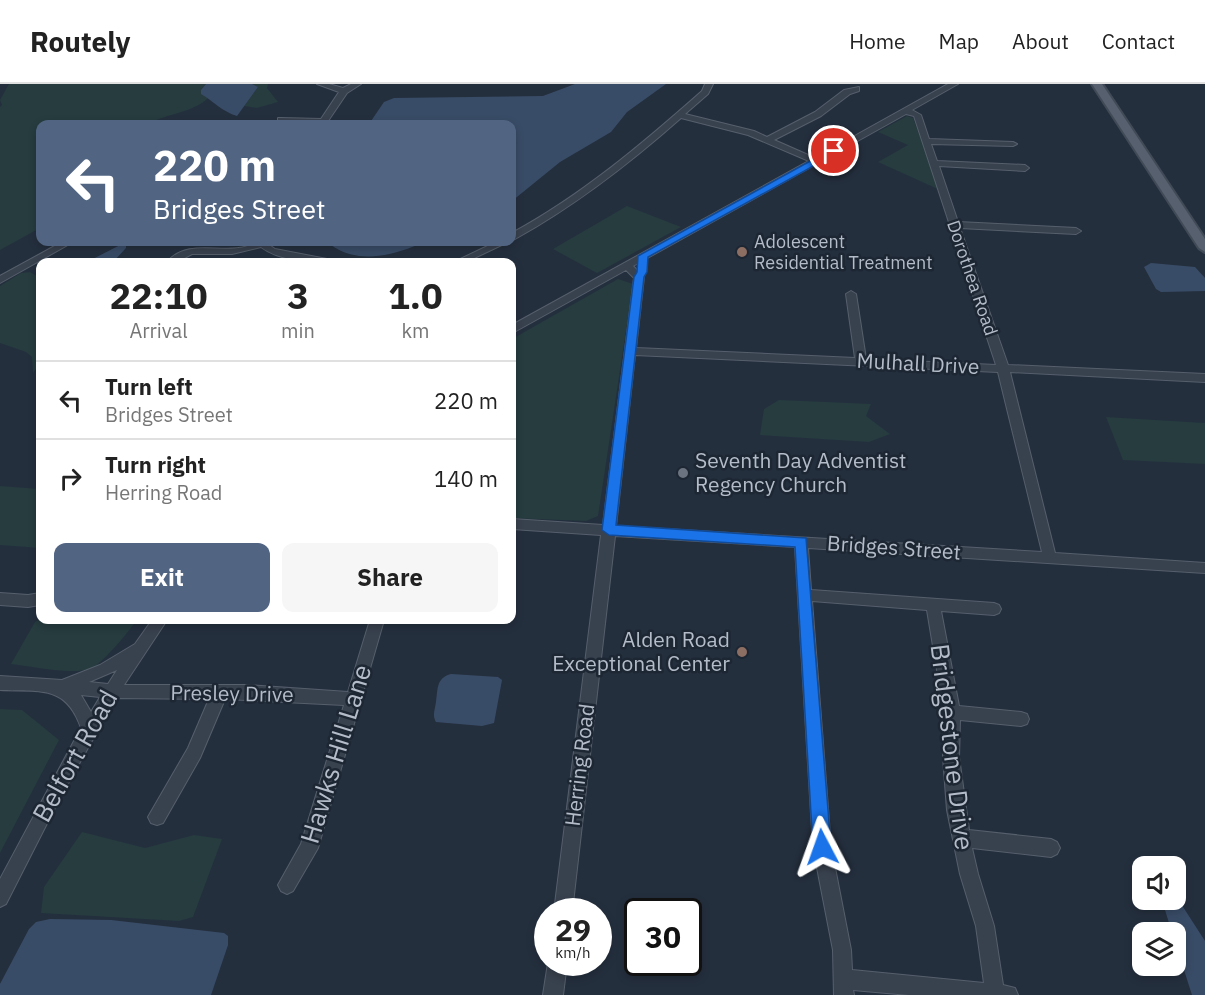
<!DOCTYPE html>
<html lang="en">
<head>
<meta charset="utf-8">
<style>
	:root { --surface:#fff; --page:#f6f6f6; --text:#222; --muted:#767676; --line:#e0e0e0; --accent:#516482 }
	body { margin:0; font-family:"IBM Plex Sans",sans-serif; background:var(--page); color:var(--text); height:100vh; display:flex; flex-direction:column; font-size:22px; white-space:nowrap }
	* { box-sizing:border-box; margin:0 }
	p { font-size:20px; color:var(--muted) }
	.icon { flex:none; width:33px; height:33px; fill:none; stroke:currentColor; stroke-width:2; stroke-linecap:round; stroke-linejoin:round }
	.map { position:relative; flex:1; overflow:hidden }
	.sheet { position:absolute; left:36px; top:174px; width:480px; height:366px; display:flex; flex-direction:column; background:var(--surface); border-radius:12px; box-shadow:0 3px 9px #0003 }
	.sheet>* { flex:none }
	.hud { position:absolute; left:36px; top:36px; width:480px; height:126px; border-radius:12px; box-shadow:0 3px 9px #0003; background:#516482; color:#fff; overflow:hidden }
	.tools { position:absolute; left:1132px; top:772px; display:grid; gap:12px }
	.tools a { display:grid; place-items:center; width:54px; height:54px; border-radius:12px; background:var(--surface); box-shadow:0 3px 9px #0003; font-size:30px }
	.speed { position:absolute; left:534px; top:814px; display:flex; gap:12px; font-size:30px; font-weight:700; text-align:center }
	.speed>* { display:grid; place-content:center; width:78px; height:78px; border-radius:50%; background:var(--surface); box-shadow:0 3px 9px #0003; line-height:1 }
	.speed small { font-size:15px; font-weight:400 }
	.speed .limit { border:3px solid #111; border-radius:9px; background:#fff; color:#111 }
	.pin { position:absolute; display:grid; place-items:center; width:51px; height:51px; color:#fff; margin:-26px; border:3px solid #fff; border-radius:50%; box-shadow:0 2px 6px #0007 }
	.me { position:absolute; width:66px; margin:-33px; rotate:356deg; stroke-linejoin:round; filter:drop-shadow(0 0 4px #0008) }
	.turn { display:flex; align-items:center; gap:21px; height:126px; padding:0 18px; font-size:27px }
	.turn .icon { width:78px; height:78px; stroke-width:2.5 }
	.turn b { display:block; font-size:42px; line-height:51px }
	.eta { display:flex; justify-content:space-evenly; align-items:center; height:102px; text-align:center }
	.eta b { font-size:36px; font-weight:800; line-height:42px }
	.action { display:flex; gap:12px; margin-top:auto; padding:12px 18px }
	.action a { flex:1; height:69px; border-radius:12px; background:var(--accent); color:#fff; font-size:24px; font-weight:800; line-height:69px; text-align:center }
	.action a+a { background:var(--page); color:var(--text) }
	ul { padding:0; list-style:none }
	li { display:flex; align-items:center; gap:18px; height:78px; padding:0 18px; border-top:2px solid var(--line) }
	li div { flex:1 }
	li b { display:block; font-size:22px }
	li em { font-style:normal }
	header { display:flex; align-items:center; gap:36px; box-sizing:border-box; height:84px; padding:0 30px; background:var(--surface); border-bottom:2px solid var(--line) }
	header strong { font-size:28px }
	nav { display:flex; gap:33px; margin-inline-start:auto; font-size:21px }
	.map>svg:first-child { display:block }
	.green { fill:#263c3f }
	.water { fill:#394c67 }
	.lines { fill:none; stroke-linecap:round; stroke-linejoin:round }
	.minor-casing { stroke:#565f6c; stroke-width:2 }
	.major-casing { stroke:#414a57; stroke-width:4 }
	.minor { fill:#38414e; fill-rule:evenodd }
	.major { fill:#56606e; fill-rule:evenodd }
	.route { fill:#1a73e8; stroke:#114b97; stroke-width:1.5 }
	.education-dot { fill:#8d6e63; stroke:#1d2633; stroke-width:2 }
	.worship-dot { fill:#6b7280; stroke:#1d2633; stroke-width:2 }
	.labels { text-anchor:middle; stroke-width:5; stroke-linejoin:round; paint-order:stroke }
	.far-poi-label { font-size:18px; fill:#b4bcc9; stroke:#1d2633; text-anchor:start }
	.far-street-label { font-size:18px; fill:#b4bcc9; stroke:#1d2633 }
	.street-label { font-size:21px; fill:#b4bcc9; stroke:#1d2633 }
	.poi-label { font-size:21px; fill:#b4bcc9; stroke:#1d2633; text-anchor:start }
	.near-street-label { font-size:26px; fill:#b4bcc9; stroke:#1d2633 }
</style>
</head>
<body>
<header>
<strong>Routely</strong>
<nav><a>Home</a><a>Map</a><a>About</a><a>Contact</a></nav>
</header>
<div class="map">
<svg width="1205" height="911" viewBox="0 0 1205 911">
	<rect width="100%" height="100%" fill="#242f3e"/>
	<!-- green -->
	<path class="green" d="M9,0h197l-5,6v3l7,5c-15,15 -41,15 -59,26h-109v104l-40,22v-143l2,-2 -2,-5z
		M252,0h16l-1,4 11,14 -21,6 -13,-2 14,-19z
		M907,32l6,2 27,72 -62,-28 30,-17 -30,-13z
		M627,122l54,21 -84,46 -44,-24z
		M30,188l10,6v86l-7,9 -1,-16 -6,-5 -26,-9v-57l21,-13z
		M618,195l15,5 -35,232 -12,5 -74,-3v-179z
		M779,316l92,4 -5,12 24,18 -21,8 -109,-7 4,-26z
		M1106,333l99,6v41l-82,-4z
		M0,402l40,3v59l-40,-3z
		M40,535v1h97c-8,11 -33,42 -45,48 -17,8 -62,-2 -81,-4l24,-42z
		M0,625l22,1 37,30 -59,113z
		M82,748l63,16 49,-13 28,4 -29,78 -14,4 -138,-8 3,-26z"/>
	<!-- water -->
	<path class="water" d="M206,0h46l6,3 -21,29c-14,-4 -24,-15 -36,-22v-4z
		M575,0h91l-39,28 -16,20 -51,30 -48,39v-77h-143l15,-22 10,-4 149,-2z
		M327,158h97c-31,14 -68,24 -97,0z
		M122,160l4,1v3l-13,14h-26z
		M1151,179l44,4 10,11v13l-44,1 -5,-3 -12,-22z
		M451,590l47,3 4,3 -8,43 -12,3 -46,-4c-4,-7 -1,-12 0,-20 2,-13 0,-24 15,-28z
		M1176,812l29,45v54h-13l-16,-50v-12h-4l-10,-33h14z
		M50,835l61,1 113,13 4,3v9l-17,50h-211v-11l29,-55 7,-7z"/>
	<g class="lines">
		<!-- minor casing -->
		<g class="minor-casing">
			<path id="minor" d="M317,0h12l14,4 8,-4h10l-14,9 -21,31 -48,-2v-4h3l40,1 18,-27z
				M705,0h8l-5,10 -23,20 69,17 13,6 48,-25 29,-22 15,-3v4l-9,3 -29,22 -47,24 41,18 133,-74h10l-46,26 9,5 8,24 84,3 4,2 -4,2 -82,-2 6,17 88,4 4,3 -4,3 -86,-5 19,56 118,6 5,3 -5,3 -116,-6 48,137 197,9v8l-195,-10 45,181 150,10v10l-397,-25 3,42 183,13 5,2 2,4 -2,4 -5,2 -53,-4 18,95 62,6 6,2 2,5 -2,5 -6,2 -61,-6 -1,37 10,73 82,9 6,3 3,6 -3,6 -6,3 -79,-9 6,26 16,52 9,59 12,3 3,7h-109l-56,-5 1,5h-20l-1,-45 -20,-103 -18,-300 -180,-11 -43,376h-18l47,-377 -89,-6v-10l91,6 31,-247 -8,-8 -110,61 -4,1v-7l297,-164 -61,-26 -67,-17c-52,46 -105,87 -166,121l-3,1v-7c70,-38 130,-89 190,-142zM906,30l8,2 82,249 -130,-6 -10,-65 -5,-3 -5,3 9,64 -219,-10 8,-71 -11,-11zM635,271l363,17 44,180 -426,-26zM812,517l115,9 17,102 -1,45 4,53 13,64 16,52 8,57 -132,-13 -1,-20 -20,-103z
				M62,158h11l-73,41v-7z
				M256,158h9l10,7 52,10 5,3c-21,2 -54,-2 -71,-15l-29,7h-40l-15,8h-10c23,-27 63,-3 89,-20z
				M496,158h12l-42,20h-12z
				M0,509l28,2 12,-2v12l-12,2 -28,-2z
				M152,536h15l-43,65h121l103,7 22,-72h14l-66,228 -25,43 -6,3 -6,-3 -3,-6 23,-41 43,-139 -119,-6 -25,59 -37,65 -6,2 -6,-2 -3,-6 40,-69 21,-49 -93,-1 -55,98 -55,108 -6,3v-28l81,-151c-15,-44 -42,-36 -81,-38v-14l62,4 38,-15 35,-21zM117,586l-9,14 -19,-2zM81,611l19,2 -9,15z
				M548,879h19l-4,32h-20z"/>
		</g>
		<!-- major casing -->
		<g class="major-casing">
			<path id="major" d="M1092,0h10l103,155v13l-6,-4z"/>
		</g>
		<!-- minor -->
		<use href="#minor" class="minor"/>
		<!-- major -->
		<use href="#major" class="major"/>
	</g>
	<!-- route -->
	<path class="route" d="M834,64l4,3 -1,2 -189,104 -1,15 -3,5 -28,248 190,13 25,309 -3,6 -6,3 -6,-3 -3,-6 -18,-300 -186,-12 -7,-5 32,-253 3,-5 1,-16z"/>
	<!-- markers -->
	<g class="education-dot">
		<circle cx="742" cy="168" r="6"/>
		<circle cx="742" cy="568" r="6"/>
	</g>
	<circle class="worship-dot" cx="683" cy="389" r="6"/>
	<g class="labels">
		<!-- far-poi labels -->
		<g class="far-poi-label">
			<text x="754" y="164">Adolescent<tspan x="754" dy="21">Residential Treatment</tspan></text>
		</g>
		<!-- far-street labels -->
		<g class="far-street-label">
			<text transform="translate(972 194) rotate(71)" y="6">Dorothea Road</text>
		</g>
		<!-- street labels -->
		<g class="street-label">
			<text transform="translate(918 280) rotate(3)" y="7">Mulhall Drive</text>
			<text transform="translate(894 464) rotate(4)" y="7">Bridges Street</text>
			<text transform="translate(232 610) rotate(1)" y="7">Presley Drive</text>
			<text transform="translate(580 681) rotate(-83)" y="7">Herring Road</text>
		</g>
		<!-- poi labels -->
		<g class="poi-label">
			<text x="695" y="384">Seventh Day Adventist<tspan x="695" dy="24">Regency Church</tspan></text>
			<text x="730" y="563" text-anchor="end">Alden Road<tspan x="730" dy="24">Exceptional Center</tspan></text>
		</g>
		<!-- near-street labels -->
		<g class="near-street-label">
			<text transform="translate(952 663) rotate(83)" y="9">Bridgestone Drive</text>
			<text transform="translate(336 670) rotate(-73)" y="9">Hawks Hill Lane</text>
			<text transform="translate(75 672) rotate(-61)" y="9">Belfort Road</text>
		</g>
	</g>
</svg>
<div class="tools">
<a><svg class="icon" aria-label="sound" viewBox="0 0 24 24"><path d="M4 9h4l5-4v14l-5-4H4zM17 9q2 3 0 6"/></svg></a>
<a><svg class="icon" aria-label="layers" viewBox="0 0 24 24"><path d="M12 4l9 5-9 5-9-5zM3 14l9 5 9-5"/></svg></a>
</div>
<div class="speed"><div>29<small>km/h</small></div><div class="limit">30</div></div>
<div class="pin" style="left:834px;top:67px;background:#d93025"><svg class="icon" aria-label="arrive" viewBox="0 0 24 24"><path d="M6 21V4h12l-3 4 3 4H6"/></svg></div>
<svg class="me" style="left:822px;top:763px" viewBox="-20 -20 40 40"><path d="M0-17L14 15 0 8-14 15z" fill="#1a73e8" stroke="#fff" stroke-width="4"/></svg>
<div class="hud">
<div class="turn"><svg class="icon" aria-label="left" viewBox="0 0 24 24"><path d="M17 20v-9H6M10 6l-5 5 5 5"/></svg><div><b>220 m</b>Bridges Street</div></div>
</div>
<section class="sheet">
<div class="eta">
<div><b>22:10</b><p>Arrival</p></div>
<div><b>3</b><p>min</p></div>
<div><b>1.0</b><p>km</p></div>
</div>
<ul>
<li><svg class="icon" aria-label="left" viewBox="0 0 24 24"><path d="M17 20v-9H6M10 6l-5 5 5 5"/></svg><div><b>Turn left</b><p>Bridges Street</p></div><em>220 m</em></li>
<li><svg class="icon" aria-label="right" viewBox="0 0 24 24"><path d="M7 20v-9h11M14 6l5 5-5 5"/></svg><div><b>Turn right</b><p>Herring Road</p></div><em>140 m</em></li>
</ul>
<div class="action"><a>Exit</a><a>Share</a></div>
</section>
</div>
</body>
</html>
